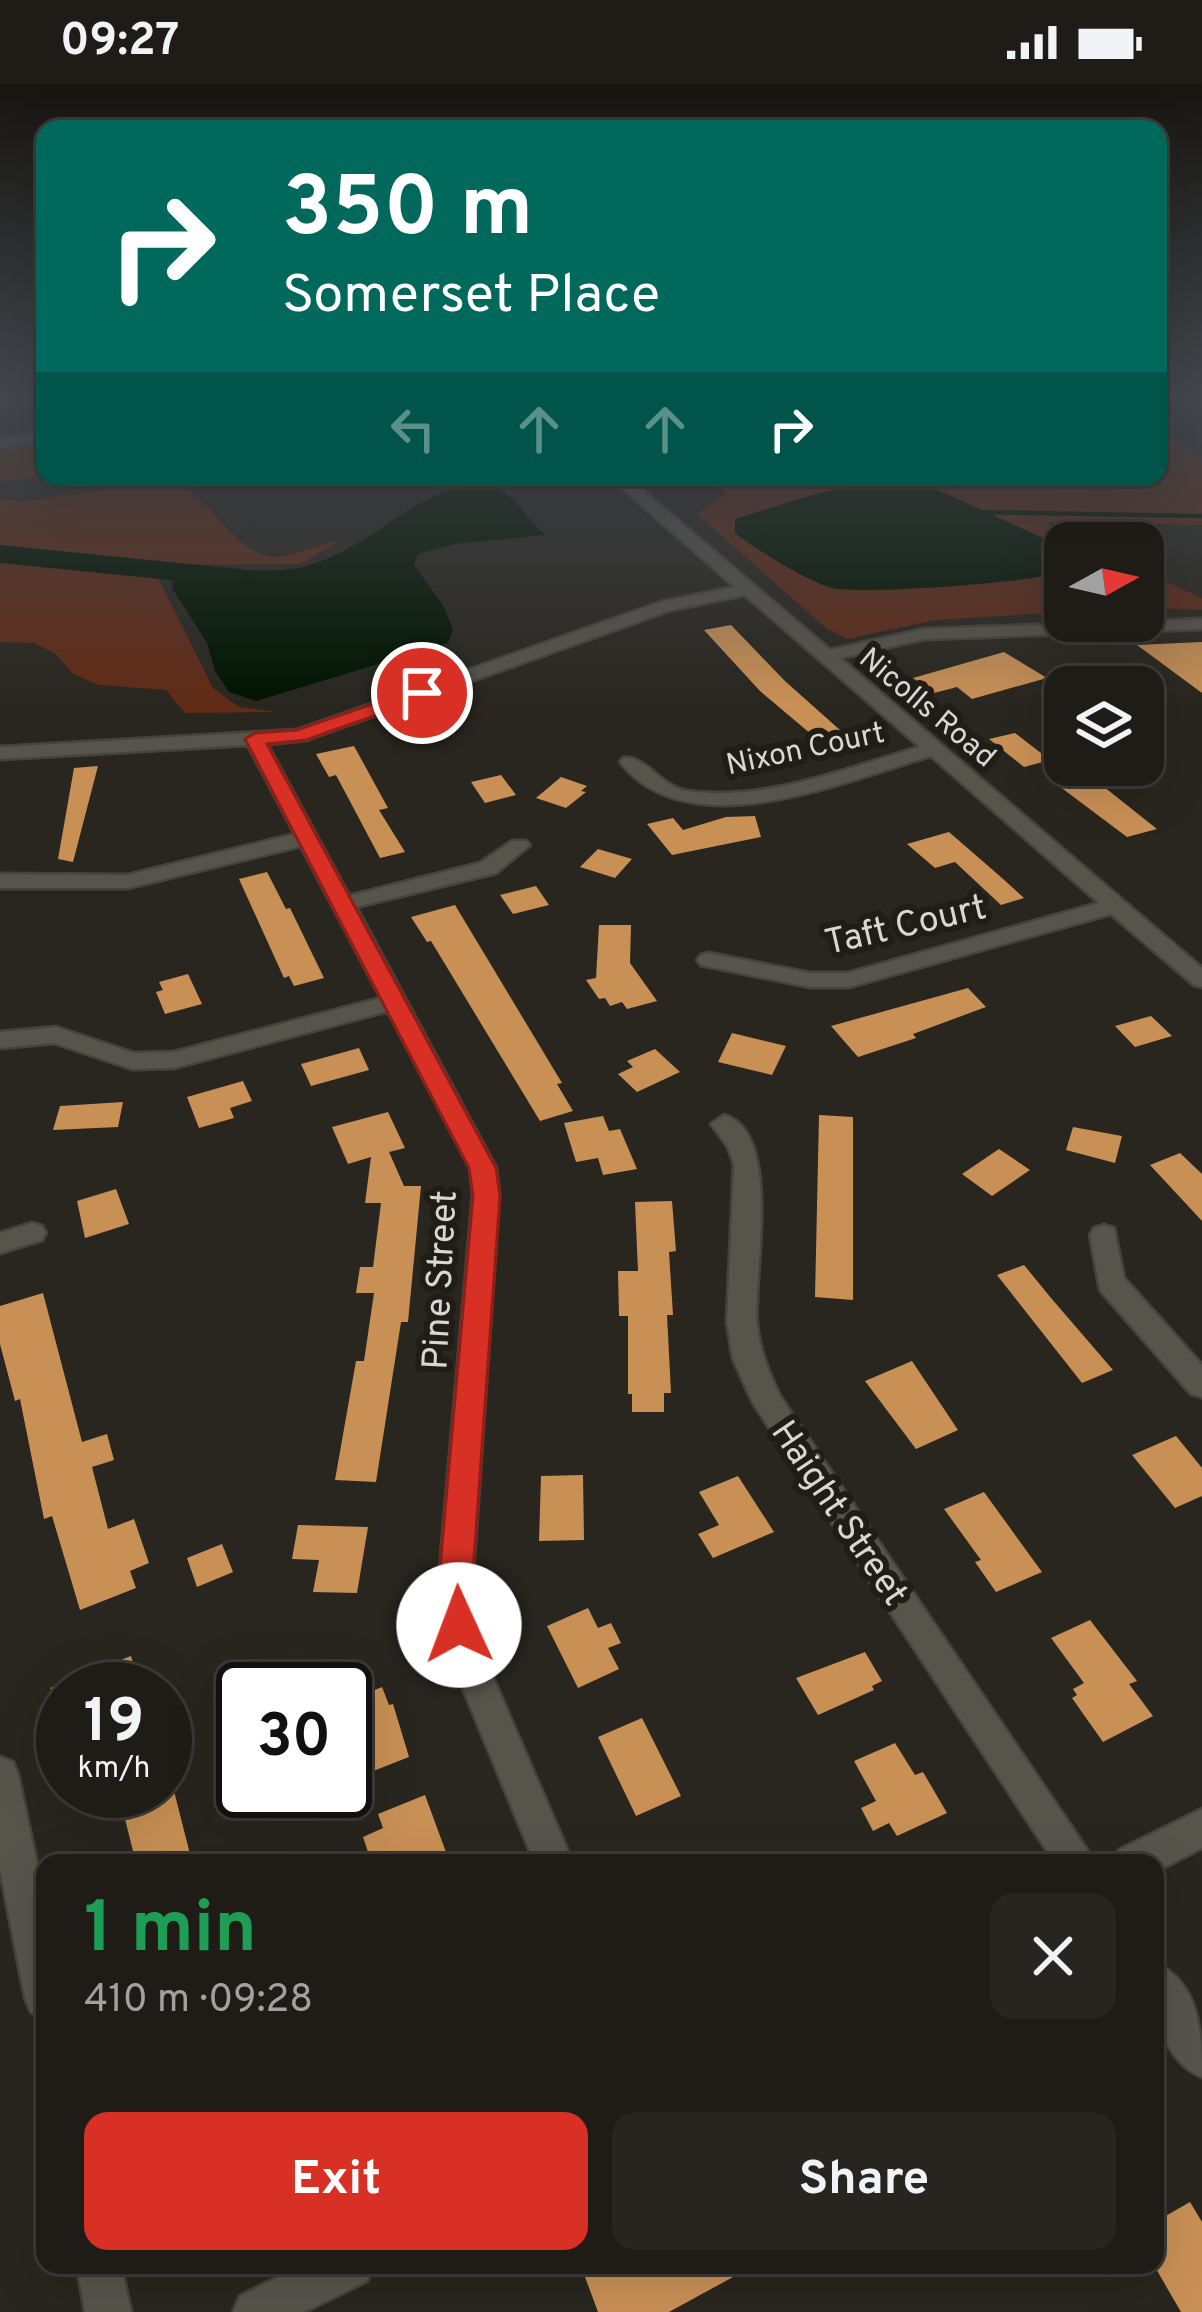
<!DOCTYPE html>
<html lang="en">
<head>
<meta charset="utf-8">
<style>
	:root { --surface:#1f1c17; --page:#272520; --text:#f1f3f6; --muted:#a1a1a1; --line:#3c3a36; --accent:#d93025 }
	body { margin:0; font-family:Overpass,sans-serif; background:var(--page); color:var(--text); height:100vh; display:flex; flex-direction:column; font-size:45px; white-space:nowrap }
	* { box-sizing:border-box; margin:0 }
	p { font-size:39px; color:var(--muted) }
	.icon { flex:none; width:66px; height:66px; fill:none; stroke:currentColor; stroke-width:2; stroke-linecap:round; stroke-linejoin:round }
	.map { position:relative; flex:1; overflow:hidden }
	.panel { position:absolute; left:36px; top:1770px; width:1128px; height:420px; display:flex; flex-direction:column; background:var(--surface); border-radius:24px; box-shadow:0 12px 48px #0002,0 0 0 3px var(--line) }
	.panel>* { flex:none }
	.banner { position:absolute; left:36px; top:36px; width:1131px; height:366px; border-radius:24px; box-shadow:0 12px 48px #0002,0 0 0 3px var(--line); background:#00695c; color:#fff; overflow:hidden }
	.needle { width:78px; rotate:82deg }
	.buttons { position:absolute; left:1044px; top:438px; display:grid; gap:24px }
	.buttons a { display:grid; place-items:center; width:120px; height:120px; border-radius:24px; background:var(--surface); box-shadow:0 12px 48px #0002,0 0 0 3px var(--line); font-size:60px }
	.speed { position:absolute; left:36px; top:1578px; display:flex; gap:24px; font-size:60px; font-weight:700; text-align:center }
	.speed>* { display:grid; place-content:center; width:156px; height:156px; border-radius:50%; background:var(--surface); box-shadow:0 12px 48px #0002,0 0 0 3px var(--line); line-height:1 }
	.speed small { font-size:30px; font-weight:400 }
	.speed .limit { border:6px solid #111; border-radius:18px; background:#fff; color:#111 }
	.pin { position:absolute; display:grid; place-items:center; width:102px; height:102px; color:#fff; margin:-51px; border:6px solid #fff; border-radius:50%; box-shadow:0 3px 12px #0007 }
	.me { position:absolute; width:132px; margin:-66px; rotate:358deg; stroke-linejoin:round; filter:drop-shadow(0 0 9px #0008) }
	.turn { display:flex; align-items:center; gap:42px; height:252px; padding:0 48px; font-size:54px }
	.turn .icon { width:156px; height:156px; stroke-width:2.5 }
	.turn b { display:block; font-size:84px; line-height:102px }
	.lanes { display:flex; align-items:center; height:114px; padding:0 48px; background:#0003; justify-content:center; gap:60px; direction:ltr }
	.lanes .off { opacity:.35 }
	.round { display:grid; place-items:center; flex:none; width:126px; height:126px; border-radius:24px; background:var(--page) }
	.head { display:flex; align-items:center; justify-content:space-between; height:204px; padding:0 48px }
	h1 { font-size:72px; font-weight:700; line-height:90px; color:#1e9e55 }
	.cta { display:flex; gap:24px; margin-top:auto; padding:24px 48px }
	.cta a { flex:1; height:138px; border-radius:24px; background:var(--accent); color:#fff; font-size:48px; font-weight:700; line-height:138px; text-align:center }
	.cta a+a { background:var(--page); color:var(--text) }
	.status { display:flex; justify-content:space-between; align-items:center; height:84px; padding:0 60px; background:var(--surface); direction:ltr }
	.status svg { height:33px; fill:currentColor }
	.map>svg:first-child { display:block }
	.green { fill:#612b16 }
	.water { fill:#001400 }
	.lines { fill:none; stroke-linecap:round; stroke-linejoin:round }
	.stream { stroke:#001400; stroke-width:4.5 }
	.river { fill:#001400; fill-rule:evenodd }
	.building { fill:#c99055 }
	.street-casing { stroke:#45433d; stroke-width:5 }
	.street { fill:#57544c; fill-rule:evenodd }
	.route { fill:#d93025; stroke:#8d1f18; stroke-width:3 }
	.labels { text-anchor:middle; stroke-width:12; stroke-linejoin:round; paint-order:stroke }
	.far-street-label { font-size:30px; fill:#d8d7d2; stroke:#1f1d15 }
	.street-label { font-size:36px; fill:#d8d7d2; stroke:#1f1d15 }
</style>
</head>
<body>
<div class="status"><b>09:27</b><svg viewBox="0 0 49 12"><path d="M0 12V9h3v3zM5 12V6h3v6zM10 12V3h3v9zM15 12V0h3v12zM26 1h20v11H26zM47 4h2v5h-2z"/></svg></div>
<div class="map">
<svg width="1202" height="2228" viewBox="0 0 1202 2228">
	<rect width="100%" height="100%" fill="#29261f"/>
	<!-- green -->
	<path class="green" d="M1158,345l44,28v68l-153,-3 2,9 28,12h-14v69l-130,8 -87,19 -21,-10 -130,-115 29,-20 -12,-17h444z
		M45,358v33l-45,8v-33z
		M166,396c45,10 62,72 108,77 14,1 50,-14 66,-17l-39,24 -143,1 -2,9 57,114 26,19 39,5 -93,1 -19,-23 -67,-5 -26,-11 -17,-20 -22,-11 -34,-1v-143l22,3z
		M1143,487l59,27v12l-59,-2z"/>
	<!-- water -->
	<path class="water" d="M916,396l149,68v23c-22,11 -207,24 -233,17 -23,-6 -78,-39 -97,-55v-14c58,-18 119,-41 181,-39z
		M478,399c36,5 44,32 67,52l-90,9 -37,10 -4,11 29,40 10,24 -5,14 -192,58 -27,-9 -14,-21 -8,-28 -35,-55 2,-18c45,-7 96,9 139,-6 64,-21 97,-70 165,-81z"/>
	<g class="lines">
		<!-- stream -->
		<path class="stream" d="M976,428l226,4"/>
		<!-- river -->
		<path class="river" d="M0,461l240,24 15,9 -15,9 -240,-24z"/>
	</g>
	<!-- building -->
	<path class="building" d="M731,541l54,56 65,58 -26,6 -64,-54 -56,-61z
		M1202,558v51l-65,-48z
		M1004,568l43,26 -75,21 -15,-12 -23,6 -21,-15z
		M1015,649l35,27 -26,7 -35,-28z
		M354,662l34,62 -9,2 26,42 -25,6 -44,-83 -7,2 -13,-23z
		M98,682l-25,96 -15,-3 16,-91z
		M501,691l15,20 -31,8 -14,-21z
		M1089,691l68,54 -30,8 -76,-57z
		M561,693l26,9 -6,5 5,1 -20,16 -30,-10z
		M755,732l6,21 -89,18 -25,-31 26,-6 10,12 43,-13z
		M949,748l53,46 22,20 -23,7 -46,-43 -20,6 -28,-24z
		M598,765l34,10 -17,19 -35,-11z
		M267,788l19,37 4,-1 34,70 -30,8 -5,-10 -5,2 -45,-99z
		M536,802l13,19 -36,9 -13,-19z
		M455,821l107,178 -5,1 16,27 -33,10 -109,-180 -4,1 -16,-25z
		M599,841h32l-1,38 27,38 -30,8 -5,-7 -12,4 -5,-8 -6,1 -13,-19 10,-2z
		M188,890l14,30 -37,10 -9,-22 7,-2 -4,-8z
		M968,904l18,19 -73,27 3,4 -58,19 -27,-31z
		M1151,932l21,20 -37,11 -20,-21z
		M732,949l54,13 -14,29 -54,-13z
		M359,964l10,22 -58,16 -10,-22z
		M655,965l25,23 -43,20 -19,-18 15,-7 -6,-6z
		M243,997l9,20 -22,7 4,10 -35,10 -12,-31z
		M123,1018l-5,25 -65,3 7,-24z
		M388,1028l17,36 -16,4 15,34h17l-13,136h-7l-25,160 -41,-2 21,-119h8l10,-68h-18l4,-26h13l8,-64h-16l6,-46 -23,7 -16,-37z
		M819,1031l34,2v183l-38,-3z
		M603,1032l6,15 11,-2 17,40 -34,6 -5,-17 -22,4 -12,-39z
		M1073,1043l49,9 -7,27 -49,-13z
		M999,1065l31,21 -38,26 -30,-22z
		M1180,1069l22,21v47l-52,-56z
		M116,1105l13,35 -44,14 -8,-37z
		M672,1117l4,50 -7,1 4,63h-6l4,78h-7v19h-32v-18h-4v-78h-9l-1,-45h20l-3,-69z
		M1024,1181l27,33 62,72 -31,13 -85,-108z
		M43,1209l39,149 25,-8 7,26 -22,7 16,62 26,-10 15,44 -19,8 6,17 -56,22 -28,-94 -8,3 -24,-120 -5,2 -15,-57v-38z
		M912,1277l46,69 -42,19 -51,-68z
		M1176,1352l26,32v28l-27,12 -43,-53z
		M583,1391l1,65 -45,1 2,-65z
		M738,1392l36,56 -61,26 -15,-24 21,-9 -20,-33z
		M984,1408l58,80 -46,20 -21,-30 6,-2 -37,-51z
		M298,1441l70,2 -11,66 -44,-1 6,-32 -27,-1z
		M222,1460l11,28 -36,15 -10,-29z
		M588,1524l10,20 13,-5 10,20 -13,5 11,21 -41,19 -31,-62z
		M1090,1536l47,61 -8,3 24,32 -50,26 -31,-44 5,-3 -4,-6 11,-6 -33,-45z
		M865,1568l17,29 -10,5 2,4 -56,25 -22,-37z
		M131,1572l9,33h-89l-1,-1z
		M382,1603l7,18 4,-1 16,53 -46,18 -18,-44v-29z
		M642,1634l39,78 -45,20 -38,-79z
		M895,1659l20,32 8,-3 24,41 -50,23 -8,-13 -16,8 -12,-23 15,-7 -22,-40z
		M118,1707h56l16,63 -21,9h-33z
		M425,1711l25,68h-53l-4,-11 -22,9 -8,-24 20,-9 -5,-14z
		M1190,2118l12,20v90h-21l-26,-45v-45z
		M608,2181h147l-86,47h-71l-13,-35z"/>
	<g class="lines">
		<!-- street casing -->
		<g class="street-casing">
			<path id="street" d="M45,349v8l-45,7v-8z
				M610,393h17l203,173 95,-21 277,-10v10l-277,10 -85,19 362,310v19l-8,-2 -83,-71 -262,73h-39l-109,-22 -4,-5 4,-5 8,-2 101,20h38l251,-70 -168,-147c-87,25 -243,93 -311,6l3,-4c23,-3 39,30 64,33 78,11 159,-23 233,-44l-175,-152 -74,15 -365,130 -39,4 82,152 131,-33 32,-22h14l4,4 -34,28 -140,34 140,261 3,27 -28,406 10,49 92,213h-38l-88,-213 -10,-49 36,-406 -3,-27 -82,-157 -214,57 -42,1 -78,-26 -54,5v-16l56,-5 78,26 40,-1 207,-54 -80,-152 -173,42h-128v-14l128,1 167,-41 -47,-89 -248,14v-12l297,-17 364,-128 74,-15z
				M724,1031c60,17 28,163 33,210 3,27 12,48 23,71l316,467h-41l-302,-460 -20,-44 -6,-37 7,-157 -6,-18 -17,-23z
				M32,1139l10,3 4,7 -4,7 -42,13v-20z
				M1104,1141l10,3 10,50 78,87v32l-11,-3 -91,-104 -10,-55 4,-7z
				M0,1673l13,5 5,13 27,127v116l-14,-6 -6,-14 -25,-129z
				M1202,1725v39l-47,24v-9h-42l6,-13z
				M1155,1879c45,19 47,72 47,114 -45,-19 -47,-73 -47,-114z
				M77,2181h44l10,47h-46z
				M303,2181h70l-6,16 -63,31h-71l7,-16z"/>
		</g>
		<!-- street -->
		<use href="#street" class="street"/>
	</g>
	<!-- sky -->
	<linearGradient id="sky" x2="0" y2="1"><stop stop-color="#171511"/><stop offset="0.5" stop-color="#43474d"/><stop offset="1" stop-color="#43474d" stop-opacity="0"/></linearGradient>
	<rect width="1202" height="622" fill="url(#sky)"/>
	<!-- route -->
	<path class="route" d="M422,603l9,6 -3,4 -122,43 -39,4 229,424 4,28 -29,405 5,24 -5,11 -12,5 -12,-5 -10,-35 36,-405 -4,-28 -224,-429 10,-6 42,-3z"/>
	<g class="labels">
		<!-- far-street labels -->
		<g class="far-street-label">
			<text transform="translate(928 623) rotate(40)" y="10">Nicolls Road</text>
			<text transform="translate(805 664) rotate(-12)" y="10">Nixon Court</text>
		</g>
		<!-- street labels -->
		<g class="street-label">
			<text transform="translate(905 839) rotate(-13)" y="13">Taft Court</text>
			<text transform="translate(438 1196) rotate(-87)" y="13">Pine Street</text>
			<text transform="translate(841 1428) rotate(56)" y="13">Haight Street</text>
		</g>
	</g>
</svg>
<div class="buttons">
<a><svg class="needle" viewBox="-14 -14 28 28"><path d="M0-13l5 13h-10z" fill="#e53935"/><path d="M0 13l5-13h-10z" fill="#a1a1a1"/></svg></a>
<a><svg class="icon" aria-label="layers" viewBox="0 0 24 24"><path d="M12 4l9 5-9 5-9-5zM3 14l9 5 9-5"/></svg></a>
</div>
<div class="speed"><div>19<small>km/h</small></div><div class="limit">30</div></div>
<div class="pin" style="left:422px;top:609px;background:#d93025"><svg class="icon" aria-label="arrive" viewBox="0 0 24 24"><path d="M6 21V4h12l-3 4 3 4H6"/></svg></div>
<svg class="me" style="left:459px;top:1541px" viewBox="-20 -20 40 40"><circle r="19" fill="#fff"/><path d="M0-13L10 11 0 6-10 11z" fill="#d93025"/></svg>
<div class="banner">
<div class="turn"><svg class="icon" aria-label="right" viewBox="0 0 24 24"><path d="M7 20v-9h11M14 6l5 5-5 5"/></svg><div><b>350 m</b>Somerset Place</div></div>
<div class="lanes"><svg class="icon off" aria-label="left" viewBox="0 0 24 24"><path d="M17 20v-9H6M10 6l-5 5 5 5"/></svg><svg class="icon off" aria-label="ahead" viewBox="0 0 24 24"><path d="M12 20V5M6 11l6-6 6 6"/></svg><svg class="icon off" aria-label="ahead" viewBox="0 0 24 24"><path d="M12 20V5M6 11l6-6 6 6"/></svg><svg class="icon" aria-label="right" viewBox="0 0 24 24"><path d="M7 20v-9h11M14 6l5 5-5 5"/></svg></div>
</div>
<section class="panel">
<div class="head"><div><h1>1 min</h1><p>410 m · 09:28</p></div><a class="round"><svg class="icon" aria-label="close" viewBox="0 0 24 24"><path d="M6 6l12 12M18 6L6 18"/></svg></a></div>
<div class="cta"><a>Exit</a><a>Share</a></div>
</section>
</div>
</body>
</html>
